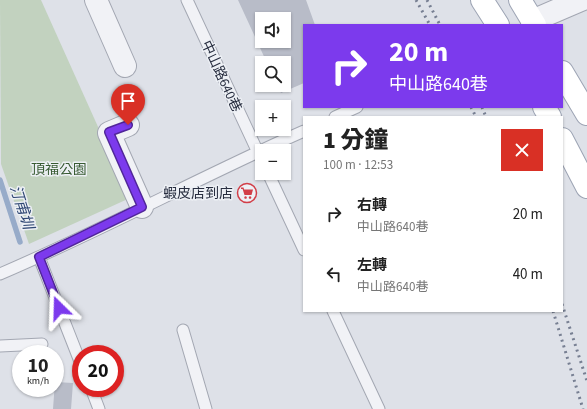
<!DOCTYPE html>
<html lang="zh-TW">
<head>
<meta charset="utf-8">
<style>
	:root { --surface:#fff; --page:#f6f6f6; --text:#222; --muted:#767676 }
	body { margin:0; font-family:"Source Sans 3","Noto Sans TC",sans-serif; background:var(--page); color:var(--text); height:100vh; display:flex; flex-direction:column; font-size:15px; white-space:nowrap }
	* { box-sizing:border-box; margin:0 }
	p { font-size:13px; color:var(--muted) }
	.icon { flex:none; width:22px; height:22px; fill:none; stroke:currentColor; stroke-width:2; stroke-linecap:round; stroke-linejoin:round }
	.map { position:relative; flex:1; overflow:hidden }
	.side { position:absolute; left:303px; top:116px; width:260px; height:196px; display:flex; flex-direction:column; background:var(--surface); border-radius:0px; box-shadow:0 1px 3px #0004 }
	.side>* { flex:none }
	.guide { position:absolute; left:303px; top:24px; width:260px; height:84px; border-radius:0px; box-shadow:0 1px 3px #0004; background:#7c3aed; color:#fff; overflow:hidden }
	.fabs { position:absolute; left:255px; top:12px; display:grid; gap:8px }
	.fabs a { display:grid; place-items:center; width:36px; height:36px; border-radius:0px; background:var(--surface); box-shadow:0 1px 3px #0004; font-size:20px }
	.speed { position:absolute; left:12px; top:345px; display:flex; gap:8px; font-size:20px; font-weight:700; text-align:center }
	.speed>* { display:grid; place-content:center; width:52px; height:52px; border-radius:50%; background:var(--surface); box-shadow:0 1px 3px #0004; line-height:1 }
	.speed small { font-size:10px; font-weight:400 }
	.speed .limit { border:6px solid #d22; background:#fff; color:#111 }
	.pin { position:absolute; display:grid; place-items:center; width:34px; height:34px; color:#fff; margin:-41px -17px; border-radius:50% 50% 50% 0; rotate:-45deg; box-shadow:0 0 4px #0007 }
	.pin .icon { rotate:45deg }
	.me { position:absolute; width:44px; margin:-22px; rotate:338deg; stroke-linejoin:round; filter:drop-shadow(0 0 3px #0008) }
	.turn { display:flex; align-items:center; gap:14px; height:84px; padding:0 20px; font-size:18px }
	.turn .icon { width:52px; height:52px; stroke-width:2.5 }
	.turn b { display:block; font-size:28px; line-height:34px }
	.round { display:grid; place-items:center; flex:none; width:42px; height:42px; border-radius:0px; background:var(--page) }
	.headline { display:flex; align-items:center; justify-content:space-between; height:68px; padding:0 20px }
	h1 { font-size:24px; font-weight:800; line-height:30px }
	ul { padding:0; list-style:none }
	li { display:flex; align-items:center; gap:12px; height:60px; padding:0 20px }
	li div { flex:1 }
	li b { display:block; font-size:15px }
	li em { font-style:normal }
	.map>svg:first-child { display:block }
	.green { fill:#c2d2bf }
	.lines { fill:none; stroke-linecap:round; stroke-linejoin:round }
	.stream { stroke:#97abc9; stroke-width:5.5 }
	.building { fill:#b8bcc8; fill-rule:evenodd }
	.lane-casing { stroke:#a3a7b2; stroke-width:13 }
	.street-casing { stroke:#a3a7b2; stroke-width:24 }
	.primary-casing { stroke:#9da4b4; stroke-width:24 }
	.lane { stroke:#f1f2f6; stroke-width:11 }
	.street { stroke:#f1f2f6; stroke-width:22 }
	.primary { stroke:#fff; stroke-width:22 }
	.rail { stroke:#777f92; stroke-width:3; stroke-dasharray:2 4; stroke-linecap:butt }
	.route-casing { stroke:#51269a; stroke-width:10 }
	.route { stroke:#7c3aed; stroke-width:7 }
	.labels { text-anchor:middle; stroke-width:3; stroke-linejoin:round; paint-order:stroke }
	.street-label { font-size:14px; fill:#272d3f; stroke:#edf0f5 }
	.park-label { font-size:14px; fill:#385b33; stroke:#edf0f5 }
	.poi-label { font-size:14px; fill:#272d3f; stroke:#edf0f5; text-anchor:end }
	.water-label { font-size:15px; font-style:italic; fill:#304874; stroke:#edf0f5 }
</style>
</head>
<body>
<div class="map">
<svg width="587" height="409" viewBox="0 0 587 409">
	<rect width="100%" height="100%" fill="#dee1e8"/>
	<!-- green -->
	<path class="green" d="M0,0h41l89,198 -101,46 -28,-80z"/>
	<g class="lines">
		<!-- stream -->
		<path class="stream" d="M0,180l20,62"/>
	</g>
	<!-- building -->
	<path class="building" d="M238,0h68l9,25h-11v58l-23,10 -4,-8h7v-22h-17zM262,19h22v22h-22z
		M55,382l18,1 -2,26h-18z"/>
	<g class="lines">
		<!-- lane casing -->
		<g class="lane-casing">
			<path id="lane" d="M187,0l75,161
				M335,117l22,-10
				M268,173l36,77
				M39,257l42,107
				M0,274c103,-44 202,-98 304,-143
				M333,311l46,98
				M183,330l23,79
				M0,346l42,-2
				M91,388l8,21"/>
		</g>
		<!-- street casing -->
		<g class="street-casing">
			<path id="street" d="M96,0l29,66
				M532,21l49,-21
				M128,125l-19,8 33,74"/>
		</g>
		<!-- primary casing -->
		<g class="primary-casing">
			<path id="primary" d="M482,0l16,25
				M520,0l15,25
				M562,72l25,42
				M544,107l6,10
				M562,139l25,48"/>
		</g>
		<!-- lane -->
		<use href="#lane" class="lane"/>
		<!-- street -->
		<use href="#street" class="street"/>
		<!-- primary -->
		<use href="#primary" class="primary"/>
		<!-- rail -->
		<path class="rail" d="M416,0l14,25
			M427,0l13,25
			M471,107l5,10
			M482,107l4,10
			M562,304l25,77
			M553,311l30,98"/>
	</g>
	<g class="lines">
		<!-- route casing -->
		<g class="route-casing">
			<path id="route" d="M59,308l-20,-51 103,-50 -33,-75 19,-7"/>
		</g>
		<!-- route -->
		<use href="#route" class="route"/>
	</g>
	<!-- icons -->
	<defs>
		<g id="supermarket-ring" transform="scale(1)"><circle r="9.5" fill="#edf0f5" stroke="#d23e48" stroke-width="1.5"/><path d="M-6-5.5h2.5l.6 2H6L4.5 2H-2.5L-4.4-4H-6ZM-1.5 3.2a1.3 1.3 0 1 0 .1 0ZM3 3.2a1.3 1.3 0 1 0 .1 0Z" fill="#d23e48"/></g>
	</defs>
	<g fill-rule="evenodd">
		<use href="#supermarket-ring" x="247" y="193"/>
	</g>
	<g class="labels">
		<!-- street labels -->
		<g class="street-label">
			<text transform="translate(222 76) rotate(65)" y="5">中山路640巷</text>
		</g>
		<!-- park labels -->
		<g class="park-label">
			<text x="59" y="174">頂福公園</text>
		</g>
		<!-- poi labels -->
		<g class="poi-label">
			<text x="233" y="198">蝦皮店到店</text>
		</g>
		<!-- water labels -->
		<g class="water-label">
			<text transform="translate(22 207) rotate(72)" y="5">汀甫圳</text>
		</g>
	</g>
</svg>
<div class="fabs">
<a><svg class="icon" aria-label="sound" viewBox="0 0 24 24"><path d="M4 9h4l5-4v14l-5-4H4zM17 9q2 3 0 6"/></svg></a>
<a><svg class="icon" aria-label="search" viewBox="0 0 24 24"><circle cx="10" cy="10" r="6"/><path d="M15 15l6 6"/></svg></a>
<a>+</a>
<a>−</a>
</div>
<div class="speed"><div>10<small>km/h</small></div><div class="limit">20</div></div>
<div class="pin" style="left:128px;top:125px;background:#d93025"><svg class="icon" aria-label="arrive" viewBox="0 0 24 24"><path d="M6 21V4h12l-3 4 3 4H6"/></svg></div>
<svg class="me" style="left:59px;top:308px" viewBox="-20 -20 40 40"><path d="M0-17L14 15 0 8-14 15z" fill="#7c3aed" stroke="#fff" stroke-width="4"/></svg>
<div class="guide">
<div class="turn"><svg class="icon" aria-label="right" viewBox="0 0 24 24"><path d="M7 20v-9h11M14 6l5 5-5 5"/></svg><div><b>20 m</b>中山路640巷</div></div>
</div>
<section class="side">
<div class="headline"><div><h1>1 分鐘</h1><p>100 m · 12:53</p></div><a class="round" style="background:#d93025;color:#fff"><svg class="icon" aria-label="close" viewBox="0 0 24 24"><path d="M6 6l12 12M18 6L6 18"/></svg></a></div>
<ul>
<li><svg class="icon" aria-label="right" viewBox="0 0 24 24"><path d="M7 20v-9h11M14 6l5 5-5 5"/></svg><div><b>右轉</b><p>中山路640巷</p></div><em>20 m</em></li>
<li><svg class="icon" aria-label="left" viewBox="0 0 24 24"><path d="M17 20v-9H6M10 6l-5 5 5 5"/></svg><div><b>左轉</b><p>中山路640巷</p></div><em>40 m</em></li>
</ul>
</section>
</div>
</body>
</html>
